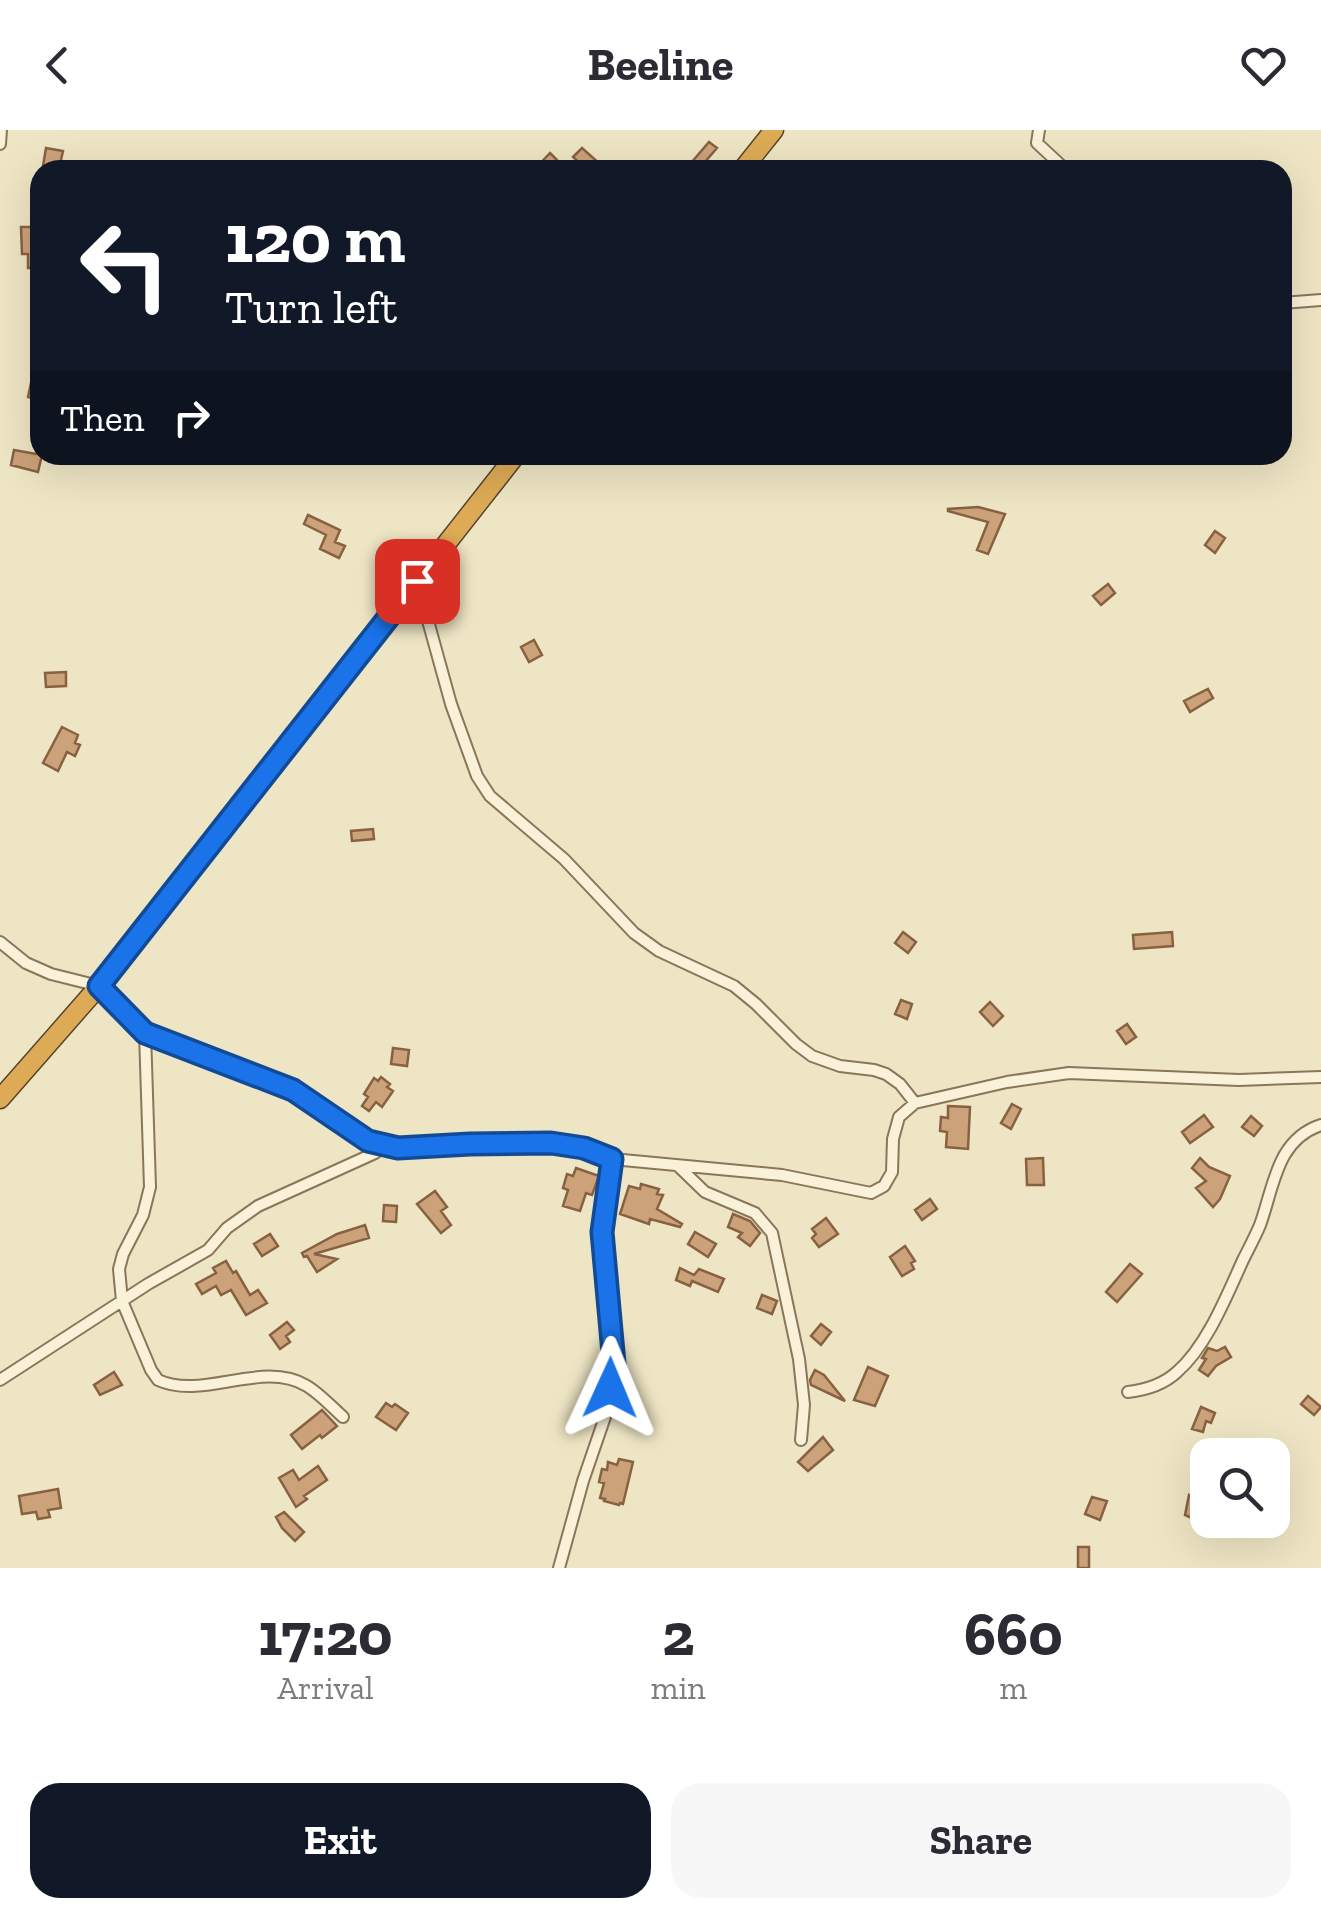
<!DOCTYPE html>
<html lang="en">
<head>
<meta charset="utf-8">
<style>
	:root { --surface:#fff; --page:#f7f7f7; --text:#2b2b33; --muted:#7c7c81; --accent:#111827 }
	body { margin:0; font-family:"Zilla Slab",serif; background:var(--page); color:var(--text); height:100vh; display:flex; flex-direction:column; font-size:38px; white-space:nowrap }
	* { box-sizing:border-box; margin:0 }
	p { font-size:32px; color:var(--muted) }
	.icon { flex:none; width:55px; height:55px; fill:none; stroke:currentColor; stroke-width:2; stroke-linecap:round; stroke-linejoin:round }
	.map { position:relative; height:1438px; overflow:hidden }
	.sheet { display:flex; flex-direction:column; background:var(--surface); flex:1 }
	.sheet>* { flex:none }
	.top-card { position:absolute; left:30px; top:30px; width:1262px; height:305px; border-radius:30px; box-shadow:0 10px 40px #0002; background:#111827; color:#fff; overflow:hidden }
	.tools { position:absolute; left:1190px; top:1308px; display:grid; gap:20px }
	.tools a { display:grid; place-items:center; width:100px; height:100px; border-radius:20px; background:var(--surface); box-shadow:0 10px 40px #0002; font-size:50px }
	.pin { position:absolute; display:grid; place-items:center; width:85px; height:85px; color:#fff; margin:-42px; border-radius:20px; box-shadow:0 5px 15px #0006 }
	.me { position:absolute; width:110px; margin:-55px; rotate:1deg; stroke-linejoin:round; filter:drop-shadow(0 0 8px #0008) }
	.turn { display:flex; align-items:center; gap:35px; height:210px; padding:0 30px; font-size:45px }
	.turn .icon { width:130px; height:130px; stroke-width:2.5 }
	.turn b { display:block; font-size:70px; line-height:85px }
	.then { display:flex; align-items:center; height:95px; padding:0 30px; background:#0003; gap:20px; font-size:38px }
	.eta { display:flex; justify-content:space-evenly; align-items:center; height:170px; text-align:center }
	.eta b { font-size:60px; font-weight:700; line-height:70px }
	.primary-button { display:flex; gap:20px; margin-top:auto; padding:20px 30px }
	.primary-button a { flex:1; height:115px; border-radius:30px; background:var(--accent); color:#fff; font-size:40px; font-weight:700; line-height:115px; text-align:center }
	.primary-button a+a { background:var(--page); color:var(--text) }
	header { display:flex; justify-content:space-between; align-items:center; height:130px; padding:0 30px; background:var(--surface); font-size:45px; font-weight:700 }
	.map>svg:first-child { display:block }
	.building { fill:#cca27a; stroke:#886240; stroke-width:2.5 }
	.lines { fill:none; stroke-linecap:round; stroke-linejoin:round }
	.street-casing { stroke:#89765b; stroke-width:14 }
	.highway-casing { stroke:#57442f; stroke-width:21 }
	.street { stroke:#f9f1d8; stroke-width:10 }
	.highway { stroke:#ddab55; stroke-width:18 }
	.route-casing { stroke:#114b97; stroke-width:25 }
	.route { stroke:#1a73e8; stroke-width:18 }
</style>
</head>
<body>
<header><svg class="icon" aria-label="back" viewBox="0 0 24 24"><path d="M15 5l-7 7 7 7"/></svg>Beeline<svg class="icon" aria-label="heart" viewBox="0 0 24 24"><path d="M12 20l-8-8c-3-5 5-10 8-4 3-6 11-1 8 4z"/></svg></header>
<div class="map">
<svg width="1321" height="1438" viewBox="0 0 1321 1438">
	<rect width="100%" height="100%" fill="#eee5c4"/>
	<!-- building -->
	<path class="building" d="M709,12l8,6 -19,22h-13z
		M46,18l17,3 -4,18 -16,-3z
		M582,18l18,16 -6,6h-7l-14,-13z
		M550,23l8,8 -9,9h-15z
		M21,97h19v41h-12v-14h-6z
		M35,234h5v36l-12,-3z
		M14,320l28,5 -4,17 -27,-7z
		M978,377l27,7 -17,40 -11,-4 11,-28 -40,-11v-2z
		M308,385l32,15 -5,12 10,4 -6,12 -19,-9 6,-14 -22,-11z
		M1215,401l10,7 -10,15 -10,-8z
		M1108,454l7,9 -14,12 -8,-9z
		M534,510l8,15 -13,7 -8,-15z
		M66,542v14l-20,1 -1,-14z
		M1208,559l5,9 -23,14 -6,-11z
		M62,597l16,8 -3,8 5,2 -5,11 -8,-4 -9,19 -15,-8z
		M373,699l1,10 -22,2 -1,-10z
		M903,802l13,10 -8,11 -13,-10z
		M1172,802l1,14 -39,3 -1,-14z
		M901,870l11,4 -5,15 -12,-5z
		M990,872l13,14 -10,10 -13,-14z
		M1127,894l9,13 -10,7 -9,-13z
		M393,918l16,2 -2,16 -16,-2z
		M381,947l9,7 -3,3 6,4 -11,16 -6,-5 -7,9 -7,-5 6,-9 -4,-3 10,-16 4,3z
		M1012,974l9,5 -10,20 -10,-6z
		M948,976l22,1 -2,42 -22,-2 1,-15 -7,-1 1,-14 7,1z
		M1204,985l9,12 -23,16 -8,-11z
		M1251,986l11,10 -8,10 -12,-9z
		M1043,1028l1,27h-17l-1,-26z
		M1200,1028l9,9 21,9 -10,23 -7,8 -17,-19 10,-7 -14,-13z
		M576,1038l23,8 -7,19 -6,-2 -6,18 -17,-5 5,-16 -5,-2 4,-14 6,2z
		M641,1054l18,5 -2,5 6,1 -6,14 25,15 -2,3 -30,-8 -1,5 -29,-10 9,-28 11,3z
		M435,1061l12,16 -6,4 10,14 -10,8 -24,-29z
		M930,1069l7,10 -15,11 -7,-10z
		M384,1075l13,1 -1,16 -13,-1z
		M733,1084l17,7 10,12 -10,13 -12,-9 4,-4 -14,-6z
		M826,1088l12,16 -19,13 -7,-9 4,-4 -4,-5z
		M365,1095l4,13 -55,16 23,5 -20,13 -10,-16 -3,1 -2,-4 35,-19z
		M695,1102l21,12 -8,13 -20,-13z
		M270,1104l8,12 -16,10 -8,-12z
		M905,1116l10,15 -4,2 3,6 -12,7 -12,-19z
		M226,1131l7,12 3,-2 14,24 8,-5 9,13 -21,12 -15,-25 -10,5 -5,-9 -14,8 -6,-10 20,-11 -3,-5z
		M1130,1134l12,10 -25,28 -11,-10z
		M680,1138l14,7 5,-6 25,10 -6,13 -26,-11 -2,5 -14,-6z
		M762,1165l15,6 -5,13 -15,-6z
		M287,1192l7,8 -8,6 4,6 -10,7 -10,-14z
		M821,1194l10,8 -10,13 -10,-9z
		M1225,1217l6,10 -15,9 -8,10 -9,-6 7,-11 -4,-1 6,-10 9,3z
		M868,1237l20,9 -13,30 -21,-6z
		M815,1240l9,5 21,26 -34,-16 -1,-5z
		M114,1242l8,13 -22,10 -6,-10z
		M1308,1266l13,11 -7,8 -13,-11z
		M386,1273l6,4 3,-3 13,9 -12,17 -20,-13z
		M1201,1277l14,6 -4,10 -5,-2 -3,11 -11,-3z
		M322,1280l15,16 -15,12 -2,-3 -18,14 -11,-14z
		M823,1307l10,13 -25,21 -10,-9z
		M619,1329l14,3 -10,42 -3,-1 -1,2 -15,-4 1,-2 -5,-1 4,-15 -5,-1 3,-13 5,1 1,-8 9,3z
		M318,1336l9,14 -23,16 3,3 -11,8 -17,-29 14,-8 6,10z
		M58,1359l3,19 -13,2 2,7 -12,2 -2,-7 -14,2 -3,-18z
		M1195,1359l13,5v9l-10,18 -13,-6 4,-20 3,2z
		M1092,1367l15,4 -7,19 -15,-6z
		M284,1382l20,20 -9,9 -13,-13 -6,-11z
		M1078,1417h11v21h-11z"/>
	<g class="lines">
		<!-- street casing -->
		<g class="street-casing">
			<path id="street" d="M1039,0l-2,13 29,27
				M0,14l1,-14
				M1282,173l39,-3
				M586,325h43
				M417,451l34,123 26,72 13,20 74,63 70,74 25,18 75,35 22,18 40,40 16,12 28,10 34,4 12,4 14,10 15,19
				M0,812l26,21 25,11 48,12 46,47 148,57 75,51 16,5 14,3 72,-5 81,-1 33,6 28,10 170,16 89,18 13,-7 8,-14 1,-33 6,-22 16,-14 92,-21 62,-9 170,7 82,-3
				M145,903l5,154 -7,28 -20,39 -4,15 3,32 29,69 7,10c45,21 104,-21 149,6 13,8 25,21 36,31
				M678,1036l27,26 50,21 17,20 27,126 5,46 -3,35
				M0,1250l148,-96 60,-34 19,-22 31,-22 117,-53 9,-7
				M1128,1262c17,-2 36,-8 49,-20 30,-26 50,-77 66,-112 6,-12 12,-23 17,-35 14,-38 16,-85 61,-100
				M559,1438l24,-87 24,-70 7,-47 -13,-132 11,-73"/>
		</g>
		<!-- highway casing -->
		<g class="highway-casing">
			<path id="highway" d="M742,40l32,-40
				M0,969l99,-113 417,-531"/>
		</g>
		<!-- street -->
		<use href="#street" class="street"/>
		<!-- highway -->
		<use href="#highway" class="highway"/>
	</g>
	<g class="lines">
		<!-- route casing -->
		<g class="route-casing">
			<path id="route" d="M417,451l-318,405 46,47 148,57 75,51 30,7 72,-4 81,-1 33,5 28,11 -10,73 12,132 -4,24"/>
		</g>
		<!-- route -->
		<use href="#route" class="route"/>
	</g>
</svg>
<div class="tools">
<a><svg class="icon" aria-label="search" viewBox="0 0 24 24"><circle cx="10" cy="10" r="6"/><path d="M15 15l6 6"/></svg></a>
</div>
<div class="pin" style="left:417px;top:451px;background:#d93025"><svg class="icon" aria-label="arrive" viewBox="0 0 24 24"><path d="M6 21V4h12l-3 4 3 4H6"/></svg></div>
<svg class="me" style="left:610px;top:1258px" viewBox="-20 -20 40 40"><path d="M0-17L14 15 0 8-14 15z" fill="#1a73e8" stroke="#fff" stroke-width="4"/></svg>
<div class="top-card">
<div class="turn"><svg class="icon" aria-label="left" viewBox="0 0 24 24"><path d="M17 20v-9H6M10 6l-5 5 5 5"/></svg><div><b>120 m</b>Turn left</div></div>
<div class="then">Then<svg class="icon" aria-label="right" viewBox="0 0 24 24"><path d="M7 20v-9h11M14 6l5 5-5 5"/></svg></div>
</div>
</div>
<section class="sheet">
<div class="eta">
<div><b>17:20</b><p>Arrival</p></div>
<div><b>2</b><p>min</p></div>
<div><b>660</b><p>m</p></div>
</div>
<div class="primary-button"><a>Exit</a><a>Share</a></div>
</section>
</body>
</html>
